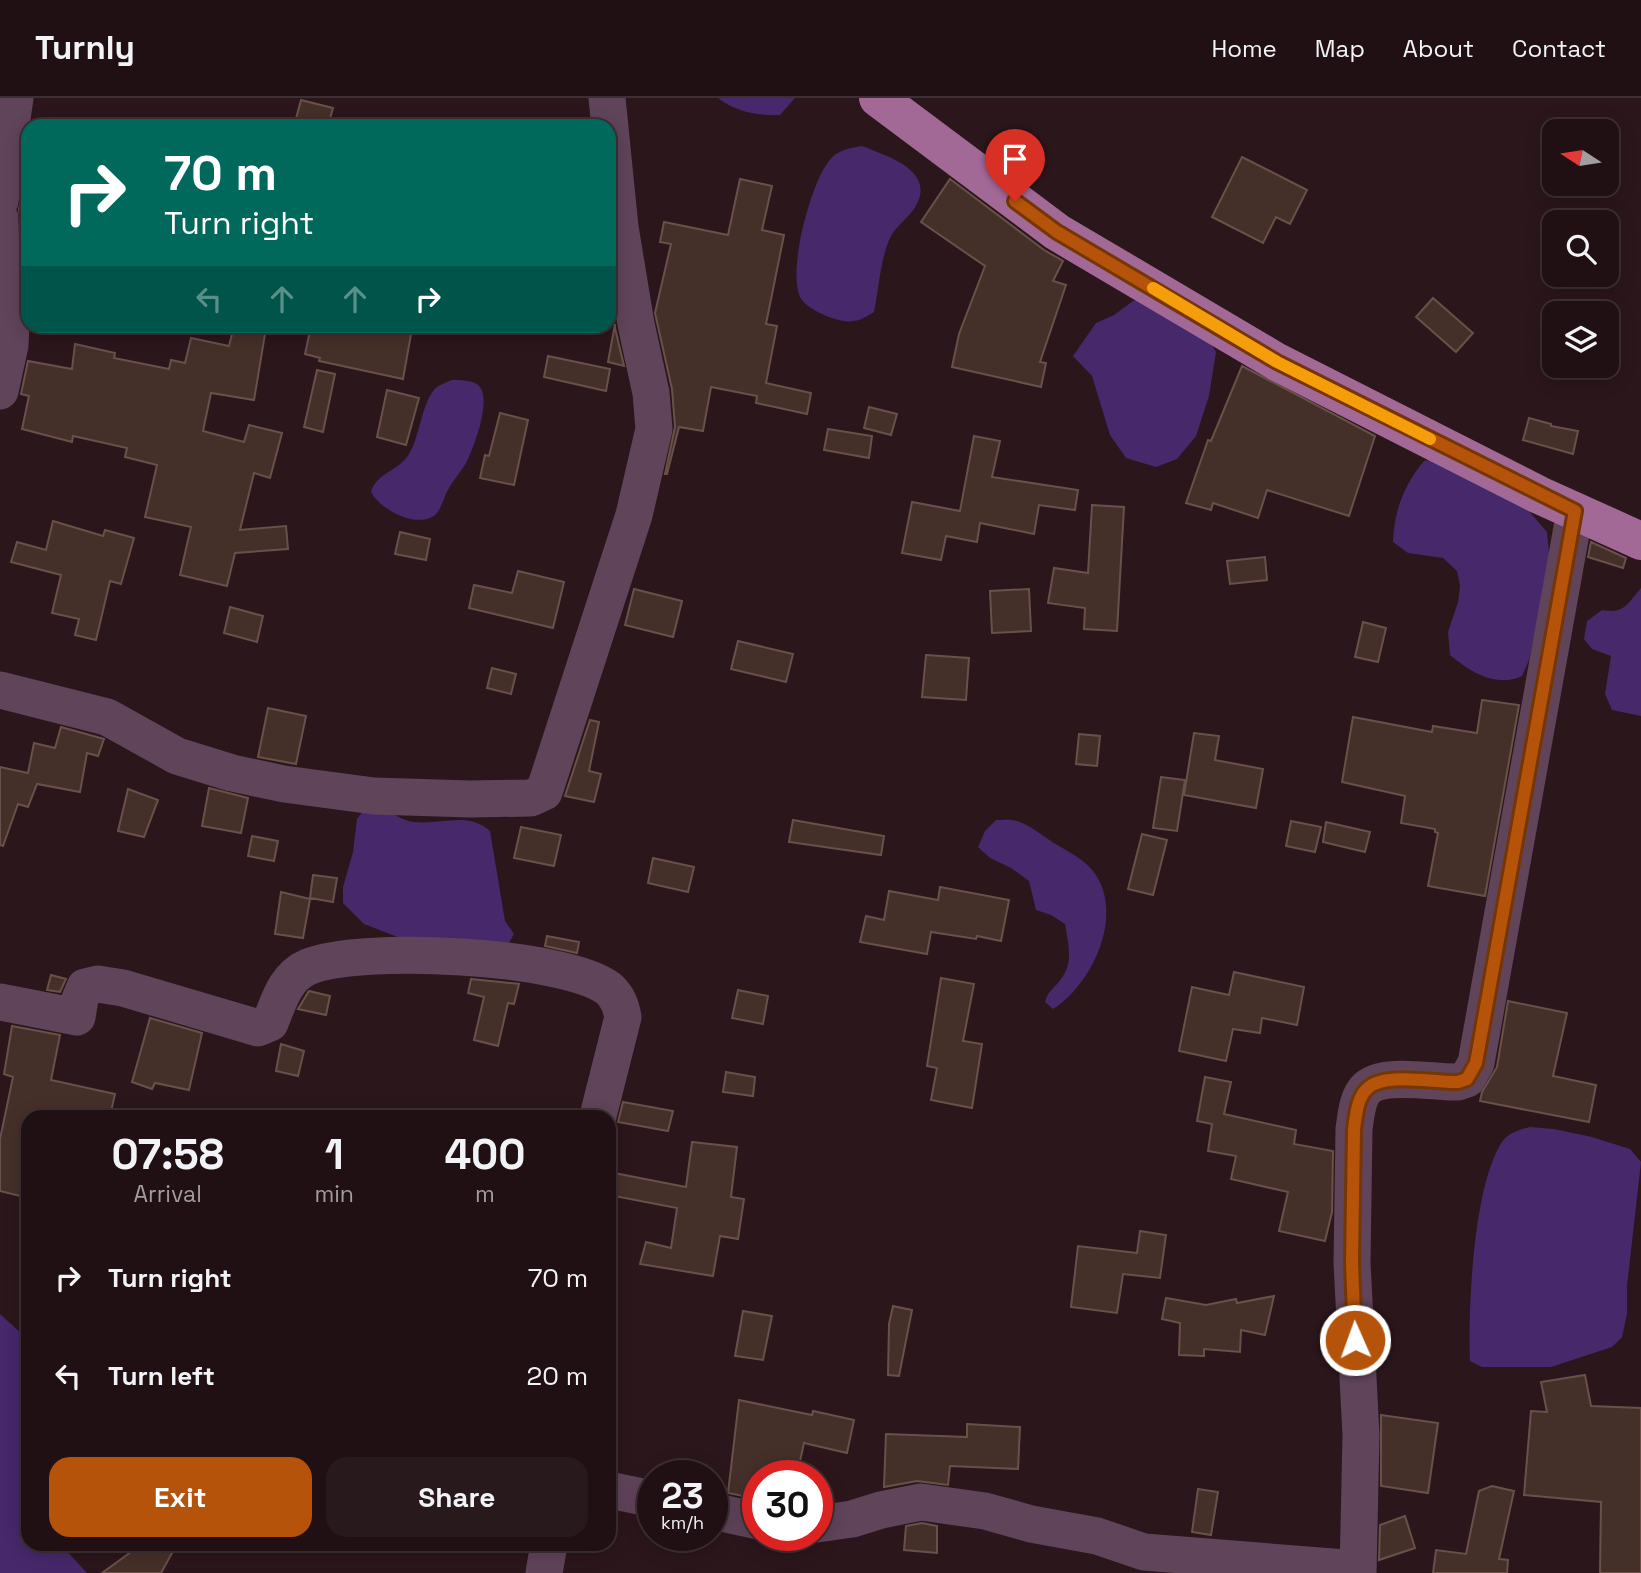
<!DOCTYPE html>
<html lang="en">
<head>
<meta charset="utf-8">
<style>
	:root { --surface:#201014; --page:#28191d; --text:#f1f3f6; --muted:#a29da0; --line:#3d3034; --accent:#b45309 }
	body { margin:0; font-family:"Space Grotesk",sans-serif; background:var(--page); color:var(--text); height:100vh; display:flex; flex-direction:column; font-size:26px; white-space:nowrap }
	* { box-sizing:border-box; margin:0 }
	p { font-size:23px; color:var(--muted) }
	.icon { flex:none; width:38px; height:38px; fill:none; stroke:currentColor; stroke-width:2; stroke-linecap:round; stroke-linejoin:round }
	.map { position:relative; flex:1; overflow:hidden }
	.side { position:absolute; left:21px; top:1012px; width:595px; height:441px; display:flex; flex-direction:column; background:var(--surface); border-radius:21px; box-shadow:0 4px 18px #0003,0 0 0 2px var(--line) }
	.side>* { flex:none }
	.top-card { position:absolute; left:21px; top:21px; width:595px; height:214px; border-radius:21px; box-shadow:0 4px 18px #0003,0 0 0 2px var(--line); background:#00695c; color:#fff; overflow:hidden }
	.needle { width:46px; rotate:282deg }
	.buttons { position:absolute; left:1542px; top:21px; display:grid; gap:14px }
	.buttons a { display:grid; place-items:center; width:77px; height:77px; border-radius:14px; background:var(--surface); box-shadow:0 4px 18px #0003,0 0 0 2px var(--line); font-size:35px }
	.speed { position:absolute; left:637px; top:1362px; display:flex; gap:14px; font-size:35px; font-weight:700; text-align:center }
	.speed>* { display:grid; place-content:center; width:91px; height:91px; border-radius:50%; background:var(--surface); box-shadow:0 4px 18px #0003,0 0 0 2px var(--line); line-height:1 }
	.speed small { font-size:18px; font-weight:400 }
	.speed .limit { border:10px solid #d22; background:#fff; color:#111 }
	.pin { position:absolute; display:grid; place-items:center; width:60px; height:60px; color:#fff; margin:-72px -30px; border-radius:50% 50% 50% 0; rotate:-45deg; box-shadow:0 0 7px #0007 }
	.pin .icon { rotate:45deg }
	.me { position:absolute; width:77px; margin:-38px; rotate:358deg; stroke-linejoin:round; filter:drop-shadow(0 0 5px #0008) }
	.turn { display:flex; align-items:center; gap:24px; height:147px; padding:0 28px; font-size:32px }
	.turn .icon { width:91px; height:91px; stroke-width:2.5 }
	.turn b { display:block; font-size:49px; line-height:60px }
	.lanes { display:flex; align-items:center; height:66px; padding:0 28px; background:#0003; justify-content:center; gap:35px; direction:ltr }
	.lanes .off { opacity:.35 }
	.eta { display:flex; justify-content:space-evenly; align-items:center; height:119px; text-align:center }
	.eta b { font-size:42px; font-weight:800; line-height:49px }
	.action { display:flex; gap:14px; margin-top:auto; padding:14px 28px }
	.action a { flex:1; height:80px; border-radius:21px; background:var(--accent); color:#fff; font-size:28px; font-weight:800; line-height:80px; text-align:center }
	.action a+a { background:var(--page); color:var(--text) }
	ul { padding:0; list-style:none }
	li { display:flex; align-items:center; gap:21px; height:98px; padding:0 28px }
	li div { flex:1 }
	li b { display:block; font-size:26px }
	li em { font-style:normal }
	header { display:flex; align-items:center; gap:42px; box-sizing:border-box; height:98px; padding:0 35px; background:var(--surface); border-bottom:2px solid var(--line) }
	header strong { font-size:33px }
	nav { display:flex; gap:38px; margin-inline-start:auto; font-size:24px }
	.map>svg:first-child { display:block }
	.water { fill:#47286b }
	.building { fill:#453029; stroke:#69514a; stroke-width:2 }
	.lines { fill:none; stroke-linecap:round; stroke-linejoin:round }
	.minor { stroke:#60445a; stroke-width:37 }
	.major { stroke:#a26997; stroke-width:38 }
	.route-casing { stroke:#753606; stroke-width:18 }
	.route { stroke:#b45309; stroke-width:12 }
	.slow { stroke:#f59e0b; stroke-width:12 }
</style>
</head>
<body>
<header>
<strong>Turnly</strong>
<nav><a>Home</a><a>Map</a><a>About</a><a>Contact</a></nav>
</header>
<div class="map">
<svg width="1641" height="1475" viewBox="0 0 1641 1475">
	<rect width="100%" height="100%" fill="#2b161b"/>
	<!-- water -->
	<path class="water" d="M718,0h77l-15,17c-22,1 -44,-3 -62,-17z
		M862,48c25,10 77,25 52,63 -7,10 -19,18 -24,29 -10,22 -11,51 -16,74 -17,11 -25,12 -45,5 -8,-3 -22,-10 -27,-17 -17,-23 9,-118 27,-139 8,-11 20,-13 33,-15z
		M1152,198l47,26 17,30 -7,44 -13,40 -19,23 -21,8 -30,-9 -16,-23 -18,-59 -19,-20 23,-33 18,-8 19,-14z
		M452,282c8,0 20,0 26,5 15,12 -4,63 -12,78 -5,9 -13,17 -18,27 -5,8 -7,23 -16,27 -19,10 -52,-8 -61,-25 5,-19 28,-21 38,-38 11,-17 13,-55 28,-67 4,-3 10,-5 15,-7z
		M1438,360l89,51 20,23 3,31 -21,97 -7,16c-26,12 -52,-4 -72,-21l-2,-23 10,-30 2,-16 -3,-15 -14,-13 -35,-5 -15,-11c1,-31 11,-57 31,-81z
		M1641,490v128l-29,-6 -7,-16 6,-38 -19,-7 -8,-10 3,-18 15,-11c23,4 25,-6 39,-22z
		M366,709c5,0 12,0 17,2 11,4 19,12 31,13 27,3 54,-11 76,9l15,90 9,13 -8,14 -98,-7 -44,-17 -21,-21v-16l10,-35 4,-33z
		M996,722c6,0 15,-1 21,1 13,4 26,15 37,22 13,8 30,16 39,28 33,42 -1,114 -40,138l-8,-7c3,-12 10,-14 16,-23 13,-17 7,-35 4,-55l-14,-9 -15,-5 -7,-29 -18,-13 -21,-10 -12,-11 7,-16z
		M1530,1029l24,2 38,8 38,12 11,13 -14,124v28l-5,23 -10,10 -61,20h-69l-12,-6c-2,-53 3,-175 32,-219 6,-9 17,-12 28,-15z
		M0,1216l21,19 7,54v157h32l27,29h-87z"/>
	<!-- building -->
	<path class="building" d="M301,2l32,8 -5,18h-34z
		M28,56v73l-7,-2 -2,-16z
		M1242,59l65,33 -17,34 -14,-7 -13,26 -51,-26z
		M740,81l32,7 -10,44 22,5 -18,89 11,2 -11,57 45,10 -4,21 -51,-11 1,-7 -46,-9 -8,44 -24,-4 -12,47h-2l10,-47 -3,-38 -17,-76 16,-69 -11,-2 4,-20 64,13z
		M950,81l94,71 19,11 -10,20 13,4 -26,77 6,1 -5,24 -89,-20 7,-33 26,-68 -64,-44z
		M1433,200l40,35 -17,19 -40,-35z
		M615,226v4l9,38 -16,-4z
		M234,228l32,2 -12,72 -43,-7 -8,38 41,11 5,-17 33,8 -12,45 -16,-5 -14,57 46,-4 2,23 -53,4 -8,33 -47,-11 11,-48 -46,-10 12,-52 -32,-8 2,-9 -54,-12 -1,6 -50,-13 7,-33 -8,-2 7,-33 44,8 3,-25 40,9 -1,5 55,11 2,-9 14,3 6,-25 38,8z
		M311,228h51l49,8 -8,45 -84,-18 1,-3 -15,-4z
		M548,258l62,13 -4,22 -62,-14z
		M1242,268l133,70 -26,80 -82,-26 -9,28 -45,-15 -2,7 -25,-7 22,-63 3,1z
		M317,272l18,4 -12,58 -19,-5z
		M387,292l32,8 -13,47 -29,-8z
		M869,309l28,7 -6,21 -27,-7z
		M500,315l28,7 -14,65 -34,-7 5,-23 4,1z
		M1529,320l22,6v2l27,5 -5,23 -50,-14z
		M828,331l44,7 -3,22 -45,-8z
		M974,338l26,5 -8,36 86,13 -3,20 -36,-5 -5,29 -54,-11 -3,19 -31,-6 -5,24 -39,-7 10,-51 48,9z
		M1092,407l32,2 -7,124 -33,-2 1,-21 -37,-5 6,-35 34,5z
		M53,423l50,15 2,-6 29,8 -13,46 -11,-3 -14,59 -21,-5 4,-16 -27,-6 9,-38 -50,-13 6,-20 29,8z
		M400,434l30,7 -4,21 -31,-6z
		M1591,444l35,16 -3,10 -35,-11z
		M1265,459l2,23 -37,4 -3,-23z
		M518,473l46,11 -11,46 -84,-20 5,-23 38,8z
		M634,491l48,12 -9,36 -48,-12z
		M1029,491l2,42 -39,2 -2,-42z
		M230,509l33,9 -6,26 -33,-9z
		M1363,524l23,6 -8,34 -23,-5z
		M738,543l55,13 -7,28 -55,-13z
		M926,557l43,3 -3,42 -44,-3z
		M492,570l24,6 -5,20 -24,-6z
		M1482,602l37,5 -34,191 -57,-10 10,-53 -3,-1v-3l-34,-6 4,-27 -63,-14 11,-65 79,15 1,-6 44,7z
		M268,610l38,8 -10,48 -38,-7z
		M590,622l9,2 -10,49 12,3 -7,28 -29,-6z
		M61,629l43,12 -6,17 -11,-3 -7,39 -43,-8 -9,23 -10,-3 -15,42 -3,-1v-78l28,6 6,-30 21,5z
		M1194,635l25,3 -4,24 48,9 -7,39 -72,-13z
		M1079,636l21,2 -3,30 -21,-2z
		M1161,679l24,3 -8,51 -24,-3z
		M209,690l39,10 -7,35 -39,-7z
		M128,691l30,11 -14,37 -26,-6z
		M793,722l91,16 -3,19 -92,-13z
		M1291,723l30,6 -6,25 -29,-6z
		M1326,724l44,10 -5,20 -42,-10z
		M521,729l40,8 -7,31 -40,-8z
		M1142,736l25,6 -14,55 -25,-6z
		M252,738l26,5 -4,20 -26,-5z
		M653,760l41,9 -6,25 -40,-9z
		M313,777l24,3 -4,24 -23,-4z
		M940,789l69,13 -8,41 -24,-5 -1,3 -45,-7 -4,22 -67,-12 6,-26 18,4 5,-29 49,9z
		M281,794l29,7 -7,39 -28,-4z
		M547,838l32,6 -2,11 -32,-7z
		M1234,874l70,15 -7,38 -35,-7 -2,15 -27,-4 -7,32 -47,-10 13,-64 37,8z
		M51,877l15,4 -6,13 -13,-2z
		M941,880l33,6 -11,57 19,3 -10,64 -41,-8 6,-32 -10,-2z
		M471,881l48,5 -5,20 -6,-1 -10,43 -24,-6 10,-43 -16,-4z
		M738,892l30,6 -5,28 -31,-6z
		M309,893l21,5 -4,19 -28,-6z
		M1508,903l59,12 -14,63 43,9 -7,37 -109,-21 2,-9 15,-25z
		M150,920l52,15 -13,57 -34,-7 -3,6 -20,-7z
		M12,928l48,9 -9,45 64,14 -5,22h-82l-6,38 6,1v43l-28,-7v-52l13,-62 -9,-3z
		M281,946l23,7 -6,25 -22,-5z
		M726,974l29,5 -2,19 -30,-4z
		M1205,979l26,5 -7,32 72,16 -2,14 39,7 -1,61 -7,29 -46,-10 9,-39 -57,-13 5,-23 -28,-5 4,-27 -15,-3z
		M623,1004l50,9 -5,20 -50,-9z
		M692,1044l45,5 -6,50 13,2 -6,40 -18,-3 -7,40 -73,-12 6,-22 25,6 6,-40 -68,-13v-23l77,15z
		M1140,1133l26,4 -6,43 -37,-4 -6,39 -46,-6 7,-61 59,7z
		M1274,1198l-9,39 -24,-5 -1,22 -36,-3v7l-25,-1 1,-32 -18,-4 4,-21 40,7 30,-6 1,4z
		M893,1208l19,4 -13,66 -11,-1 1,-51z
		M743,1213l29,5 -9,44 -28,-4z
		M1585,1277l6,31 50,2v165h-41l1,-71 -77,-7 7,-84 16,1 -6,-30z
		M739,1302l73,15 1,-4 41,9 -7,33 -43,-10 -7,32h-39v24l-30,-6z
		M1381,1317l57,8 -10,70 -47,-7z
		M967,1326l53,3 -2,42 -68,-3 -2,19 -31,-4 -33,6 2,-53 81,3z
		M1492,1388l22,5 -15,68 9,1 -1,13h-74l3,-23 30,4 13,-63z
		M1198,1391l20,3 -7,43 -19,-3z
		M1405,1418l10,32 -36,12 1,-35z
		M922,1425l15,3v27l-33,-3 2,-24z
		M142,1446h35l-16,29h-59z"/>
	<g class="lines">
		<!-- minor -->
		<path class="minor" d="M0,103l15,-103
			M0,120l1,43 11,42 -2,42 -10,46
			M0,592l107,27 70,39 55,17 52,11 90,12 96,3 61,-1 13,-6 90,-277 20,-86 -3,-36 -15,-69 -16,-97 -13,-129
			M0,904l77,15 3,-18 5,-12 13,-3 25,4 135,40 12,-5c9,-22 15,-46 38,-56 51,-22 258,-12 301,22 9,8 12,17 14,28l-25,99
			M609,1392l44,9
			M712,1413l46,10
			M817,1426l35,-5 29,-9 40,-8 64,9 46,13 66,12 47,16 214,17
			M544,1475l5,-29
			M1358,1475l3,-138 -9,-172 2,-134c2,-13 3,-32 13,-41 17,-16 68,-5 91,-6l9,-3 9,-16 99,-552"/>
		<!-- major -->
		<path class="major" d="M878,0l179,134 220,130 262,133 102,46"/>
	</g>
	<g class="lines">
		<!-- route casing -->
		<g class="route-casing">
			<path id="route" d="M1015,103l42,31 220,130 298,149 -99,552 -9,16 -9,3c-23,1 -74,-10 -90,6 -11,9 -12,28 -14,41l-2,134 3,77"/>
		</g>
		<!-- route -->
		<use href="#route" class="route"/>
		<!-- slow -->
		<path class="slow" d="M1153,190l124,74 153,77"/>
	</g>
</svg>
<div class="buttons">
<a><svg class="needle" viewBox="-14 -14 28 28"><path d="M0-13l5 13h-10z" fill="#e53935"/><path d="M0 13l5-13h-10z" fill="#a29da0"/></svg></a>
<a><svg class="icon" aria-label="search" viewBox="0 0 24 24"><circle cx="10" cy="10" r="6"/><path d="M15 15l6 6"/></svg></a>
<a><svg class="icon" aria-label="layers" viewBox="0 0 24 24"><path d="M12 4l9 5-9 5-9-5zM3 14l9 5 9-5"/></svg></a>
</div>
<div class="speed"><div>23<small>km/h</small></div><div class="limit">30</div></div>
<div class="pin" style="left:1015px;top:103px;background:#d93025"><svg class="icon" aria-label="arrive" viewBox="0 0 24 24"><path d="M6 21V4h12l-3 4 3 4H6"/></svg></div>
<svg class="me" style="left:1355px;top:1242px" viewBox="-20 -20 40 40"><circle r="17" fill="#b45309" stroke="#fff" stroke-width="3"/><path d="M0-11L8 9 0 5-8 9z" fill="#fff"/></svg>
<div class="top-card">
<div class="turn"><svg class="icon" aria-label="right" viewBox="0 0 24 24"><path d="M7 20v-9h11M14 6l5 5-5 5"/></svg><div><b>70 m</b>Turn right</div></div>
<div class="lanes"><svg class="icon off" aria-label="left" viewBox="0 0 24 24"><path d="M17 20v-9H6M10 6l-5 5 5 5"/></svg><svg class="icon off" aria-label="ahead" viewBox="0 0 24 24"><path d="M12 20V5M6 11l6-6 6 6"/></svg><svg class="icon off" aria-label="ahead" viewBox="0 0 24 24"><path d="M12 20V5M6 11l6-6 6 6"/></svg><svg class="icon" aria-label="right" viewBox="0 0 24 24"><path d="M7 20v-9h11M14 6l5 5-5 5"/></svg></div>
</div>
<section class="side">
<div class="eta">
<div><b>07:58</b><p>Arrival</p></div>
<div><b>1</b><p>min</p></div>
<div><b>400</b><p>m</p></div>
</div>
<ul>
<li><svg class="icon" aria-label="right" viewBox="0 0 24 24"><path d="M7 20v-9h11M14 6l5 5-5 5"/></svg><div><b>Turn right</b></div><em>70 m</em></li>
<li><svg class="icon" aria-label="left" viewBox="0 0 24 24"><path d="M17 20v-9H6M10 6l-5 5 5 5"/></svg><div><b>Turn left</b></div><em>20 m</em></li>
</ul>
<div class="action"><a>Exit</a><a>Share</a></div>
</section>
</div>
</body>
</html>
